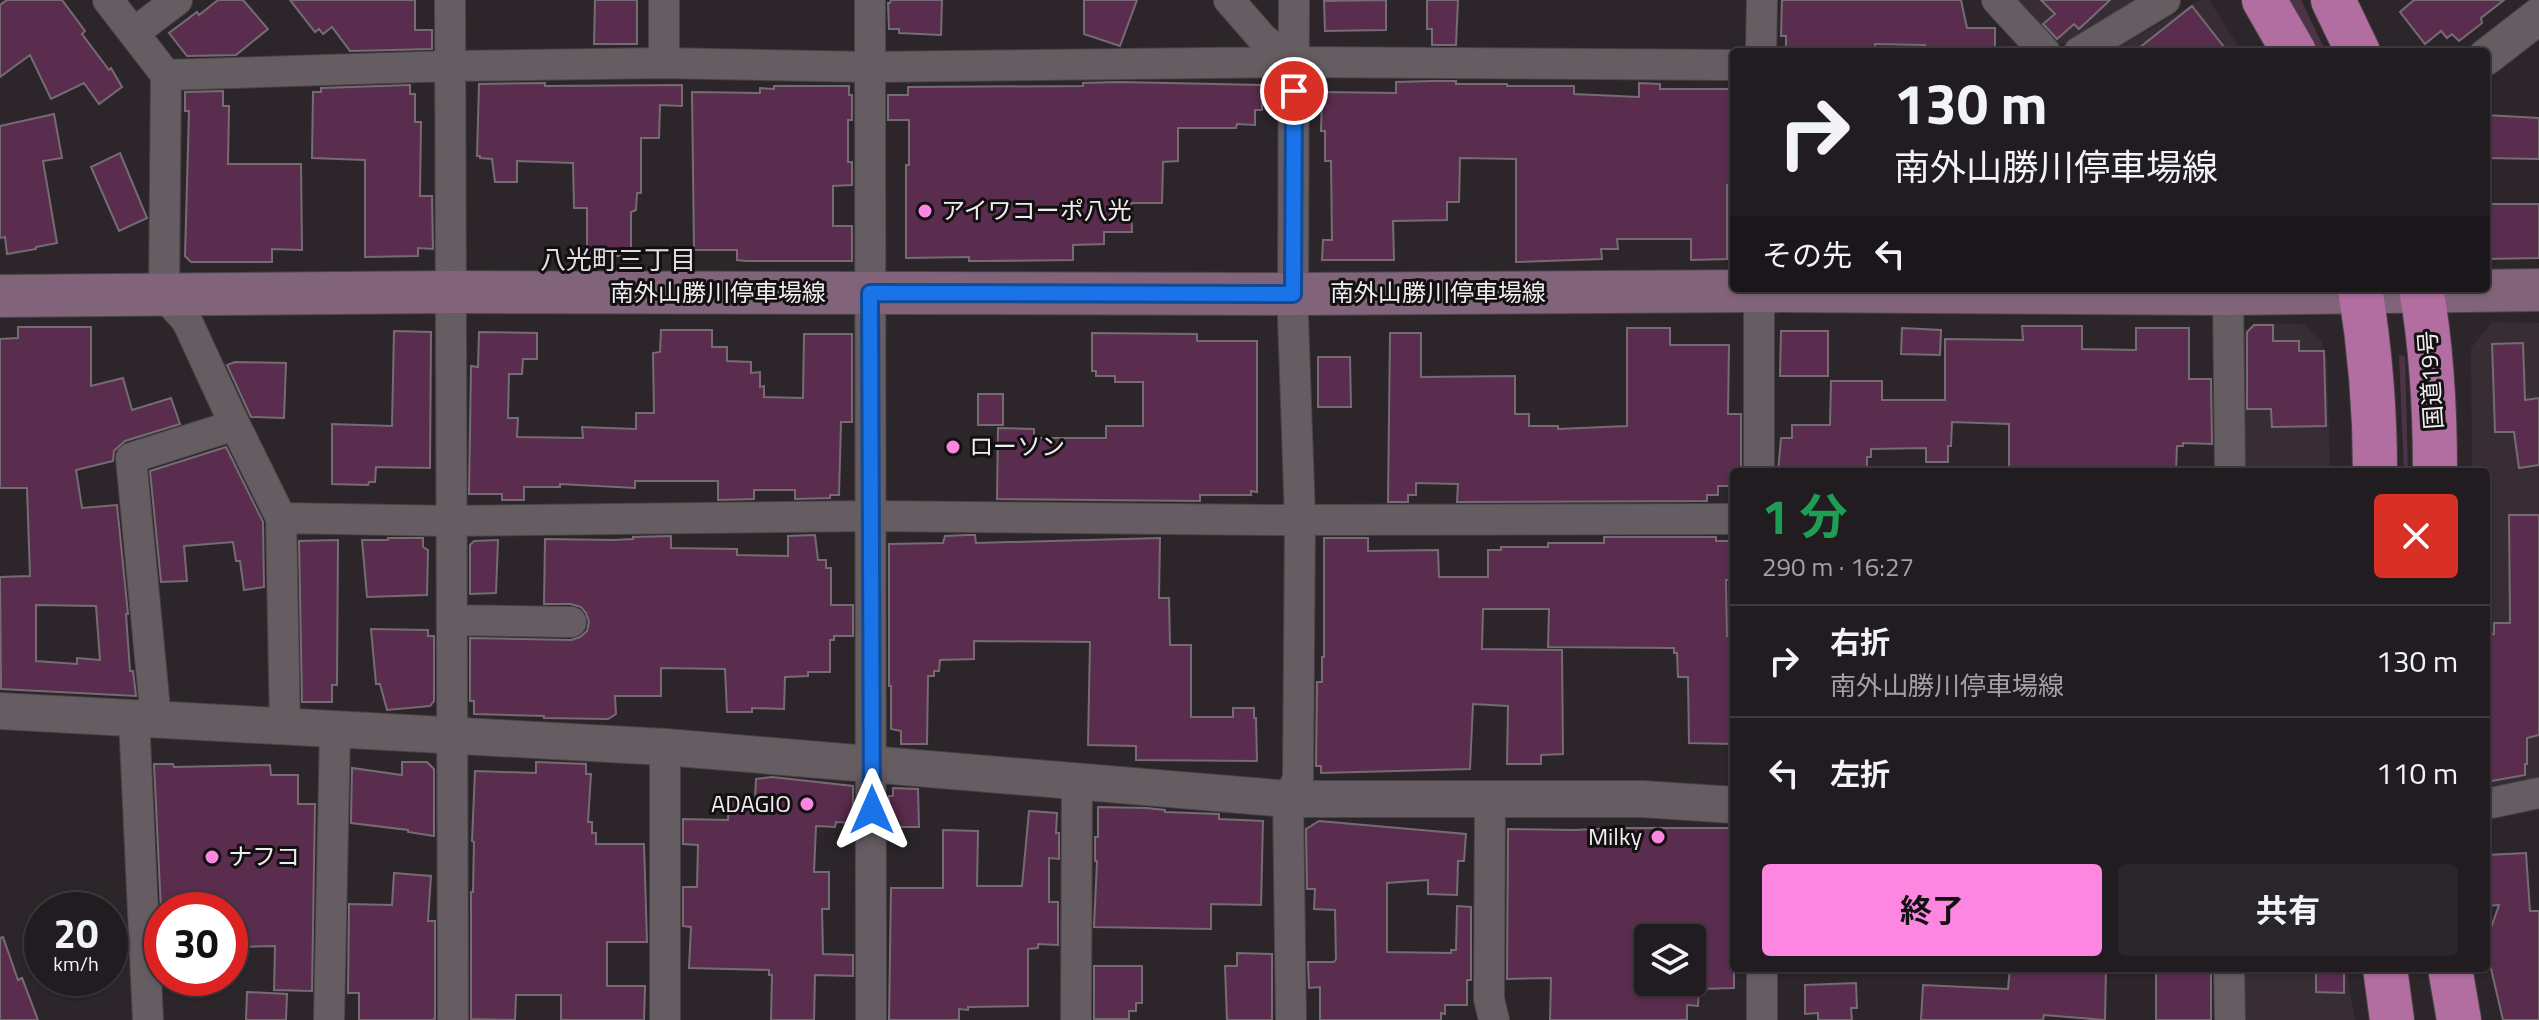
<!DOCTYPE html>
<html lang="ja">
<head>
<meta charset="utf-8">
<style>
	:root { --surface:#211c20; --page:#292529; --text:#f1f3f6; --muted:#a2a1a5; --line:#3e3a3e; --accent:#fd86e1 }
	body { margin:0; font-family:"Titillium Web","Noto Sans JP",sans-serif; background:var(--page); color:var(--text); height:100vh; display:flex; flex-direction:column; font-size:30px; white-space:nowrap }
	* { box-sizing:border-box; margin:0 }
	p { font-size:26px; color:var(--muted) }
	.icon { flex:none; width:44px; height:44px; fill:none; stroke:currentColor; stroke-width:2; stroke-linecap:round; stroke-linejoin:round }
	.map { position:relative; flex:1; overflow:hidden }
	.panel { position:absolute; left:1730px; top:468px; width:760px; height:504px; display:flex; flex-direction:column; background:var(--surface); border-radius:8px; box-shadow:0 2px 6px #0004,0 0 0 2px var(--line) }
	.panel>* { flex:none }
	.top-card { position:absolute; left:1730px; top:48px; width:760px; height:244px; border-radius:8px; box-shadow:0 2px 6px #0004,0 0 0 2px var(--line); background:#211c20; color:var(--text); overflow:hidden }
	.fabs { position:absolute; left:1634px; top:924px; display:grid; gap:16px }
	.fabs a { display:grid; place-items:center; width:72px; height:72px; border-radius:8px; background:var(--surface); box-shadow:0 2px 6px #0004,0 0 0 2px var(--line); font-size:40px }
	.speed { position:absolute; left:24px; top:892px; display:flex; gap:16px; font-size:40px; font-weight:700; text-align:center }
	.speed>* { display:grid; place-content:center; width:104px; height:104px; border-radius:50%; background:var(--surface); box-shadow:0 2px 6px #0004,0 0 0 2px var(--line); line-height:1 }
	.speed small { font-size:20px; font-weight:400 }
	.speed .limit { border:12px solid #d22; background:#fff; color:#111 }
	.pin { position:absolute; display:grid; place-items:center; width:68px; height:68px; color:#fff; margin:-34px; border:4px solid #fff; border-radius:50%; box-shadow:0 2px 8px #0007 }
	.me { position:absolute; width:88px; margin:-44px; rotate:0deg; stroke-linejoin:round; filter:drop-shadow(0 0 6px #0008) }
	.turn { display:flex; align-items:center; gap:28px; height:168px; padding:0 32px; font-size:36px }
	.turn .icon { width:104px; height:104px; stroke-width:2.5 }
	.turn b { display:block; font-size:56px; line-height:68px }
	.then { display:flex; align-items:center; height:76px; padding:0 32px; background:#0003; gap:16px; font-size:30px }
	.round { display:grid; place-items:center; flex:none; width:84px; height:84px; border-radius:8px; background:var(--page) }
	.headline { display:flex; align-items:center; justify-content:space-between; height:136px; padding:0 32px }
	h1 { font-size:48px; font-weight:700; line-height:60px; color:#1e9e55 }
	.action { display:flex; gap:16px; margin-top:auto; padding:16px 32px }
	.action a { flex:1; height:92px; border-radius:8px; background:var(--accent); color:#111; font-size:32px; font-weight:700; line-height:92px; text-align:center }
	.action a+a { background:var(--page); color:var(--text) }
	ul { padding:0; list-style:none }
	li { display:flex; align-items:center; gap:24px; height:112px; padding:0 32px; border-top:2px solid var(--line) }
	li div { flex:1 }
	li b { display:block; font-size:30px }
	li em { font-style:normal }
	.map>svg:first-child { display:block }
	.built { fill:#382d35 }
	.green { fill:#4d3346 }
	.building { fill:#5a2d4f; stroke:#746c72; stroke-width:2; fill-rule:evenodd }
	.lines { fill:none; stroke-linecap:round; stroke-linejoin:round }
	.minor-casing { stroke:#4a4448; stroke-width:32 }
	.tertiary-casing { stroke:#4a4448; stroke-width:38 }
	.secondary-casing { stroke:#4a4448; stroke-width:44 }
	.trunk-casing { stroke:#4a4448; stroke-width:46 }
	.minor { stroke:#655d62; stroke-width:30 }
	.tertiary { stroke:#655d62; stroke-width:36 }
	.secondary { stroke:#82647a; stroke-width:42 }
	.trunk { stroke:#b26ea1; stroke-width:44 }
	.route-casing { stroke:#114b97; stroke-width:20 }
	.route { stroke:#1a73e8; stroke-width:14 }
	.poi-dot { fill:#fd86e1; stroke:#131012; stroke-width:3 }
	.labels { text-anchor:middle; stroke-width:6; stroke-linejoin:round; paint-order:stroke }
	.poi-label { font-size:24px; fill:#f0ecef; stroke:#131012; text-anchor:start }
	.street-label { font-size:24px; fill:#f0ecef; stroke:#131012 }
	.neighbourhood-label { font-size:26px; fill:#e5dce2; stroke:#131012 }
</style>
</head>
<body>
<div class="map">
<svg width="2539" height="1020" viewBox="0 0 2539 1020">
	<rect width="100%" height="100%" fill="#2c262a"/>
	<!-- built -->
	<path class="built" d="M2014,0h126l-73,43 -10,1z
		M2201,0h8l33,52h-132z
		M2492,322l47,1v455l-51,8 -2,-314h-14l-1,-124z
		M2255,323l49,1 17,16 6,21 3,111h-86v-138z
		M2244,968h102l9,52h-110z"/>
	<!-- green -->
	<path class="green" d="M2286,0h15l25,52h-10z
		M2399,355l6,1 3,116h-4z"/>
	<!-- building -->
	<path class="building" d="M7,0h55l23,31 -3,3 27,36 2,-2 11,19 -23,17 -15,-21 -33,16 -21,-44 -30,22v-72z
		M218,0h25l25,29 -32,26 -49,1 -18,-23 28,-21 2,3z
		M290,0h125v30h17v19l-82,2 -18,-24 -9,7 -4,-5 -4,3z
		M595,0h42v44h-43z
		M891,0h51l-1,35 -42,-2v-4h-10l-1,-26h2z
		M1084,0h53l-17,46 -36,-12z
		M1386,0v30l-61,1 -1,-30z
		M1427,0h31l-2,45h-24v-16h-5z
		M1782,0h179l6,28h28v21l-70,1v-5l-50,-1v6h-89v-14h-5z
		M2041,0h69l-31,29 -5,-5 -17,15 -14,-15 12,-10z
		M2414,0h90l-23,18 1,5 -23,18 -7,-7 -5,4 -6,-7 -16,13 -25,-32z
		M2192,6l36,46h-94z
		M1432,81h24v3h51v2h67v8l65,3v-14l21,1v5h71l-1,51 4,-1v46h-7v74l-36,1v-21h-74l1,10h-17l1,10 -86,3v-103l-56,-1 -1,44h-12v18l-54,1 1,39h-72l1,-20h9l-1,-79h-6v-30h-4l1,-39 74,1v-11z
		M1120,82l142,3v25h-7v15l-18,-1 -1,4h-58v33l-15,1 -1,41h-31l1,29h-28v12l-31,1v15l-88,1h-16v-4l-63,1v-93h3v-45h-21v-25h20v-8l175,-1v-3z
		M545,83v3l137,-1v21l-22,-1 -1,33h-18v55h-4l-1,17 -5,2v44h-44v-48h-13l-1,-45 -56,-2v21h-22l-3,-23 -12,-1v-2h-3l2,-72z
		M410,85v9h5v28h6l-1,74h12l1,53 -15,-1v8l-53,1v-97l-53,-2 1,-66h8v-4z
		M774,86h75v9h3v25h-4v42h4v23l-19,1v40h19v35h-106l-9,-1v-10h-43l-2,-158 68,1v-5l14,1z
		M223,91v15h6l-1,58h73l1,86 -30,-1v13h-81l-6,-6 4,-145h-4v-19z
		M54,114l8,44 -19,3 14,82 -21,4v2l-29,5 -2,-17 -5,1v-112z
		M2486,115l53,3v41l-53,-1z
		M120,153l27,65 -28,13 -28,-64z
		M2486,204h53v54l-53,1z
		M2254,325h19v16h26v10h25l2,75 -54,1 -1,-18h-24v-77z
		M2022,326h60v23l54,1v-22h53v51h22l1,65 -29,-1v3h-6l-1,26h-167v-48l-57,-2 -1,24h-3v16h-22v-14l-55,1v8h-4v15h-89l3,-34h11v-13h38l1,-44h51v19h63v-61l78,1z
		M18,327h73v59l32,-8 9,32 39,-12 9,26 -55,17 -11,10 -1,10 -37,9 6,38 35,-3 11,109h-2l4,57h3l3,25 -135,-7 -1,-112 30,-1 -3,-88h-27v-149l18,-1zM36,605l60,1 4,54 -23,-2v6l-41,-3z
		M1627,328h43v17h59l-1,69h13v58h-7v14h-16v9h-11v6l-250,1 1,-18 -42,-1v12h-8v7h-20l2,-169h31v44l94,-1v38h14v12h29v3l69,-3z
		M1902,328l39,2 -1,25 -39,-1z
		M661,330h51v17h15v14l24,1v11l9,-1v15l4,-1v11l39,1 1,-64h48v88h-11l-2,73h-9v3l-35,1v-9h-41v9l-36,1v-19h-83v7l-75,-4v3h-36v13h-22v-6h-33l2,-128 7,1 1,-35 58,1v26h-14l-1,15h-13l-1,44h10l-1,19 66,1 -1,-11 54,2v-16h18l-1,-60 7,-1z
		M394,331l37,1 -1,136 -54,-1 -1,15h-6l-1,3 -36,-1v-60l60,2z
		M1781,331h47v45h-48z
		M1092,333l105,1v7h60v151l-6,-1v4h-51v6l-203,-2 1,-71 36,1v9h72v-12h37v-44h-28v-6h-19v-5h-4z
		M2523,343l2,57 14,-2v67l-20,3 -5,-36h-19l-3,-88z
		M1318,357h32l1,50h-33z
		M235,362l51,1 -2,55 -33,-1 -24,-52z
		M978,394h25v31h-25z
		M226,447l37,75 1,65 -20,3 -4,-29h-4l-3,-19 -49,4 3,35 -26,1 -11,-111z
		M2509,515h30v220l-12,3v26h-2v11l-39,7v-148h8v-11h16z
		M815,535l3,25h8v8h5v37h22v31h-19v4h-4v32h-22v4l-23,1 -1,32 -32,-1v4h-25l-2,-43 -64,-1v28h-46l1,18 -8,5 -64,-1v-2l-70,-2v-13h-4v-63l101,2 9,-3 7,-6 2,-9 -3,-9 -5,-6 -10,-3h-27l1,-65 68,1 20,-1v-2l38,-1v12l66,1v6l51,1v-20z
		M968,535h7l1,8 184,-5 -1,60h10l1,47h21v72h42v-9h21v10h2l1,43 -121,-1v-14l-48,-1 2,-103 -116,-1v18l-34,1 -1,11h-5v5h-6l-1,68h-26v-13l-10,-2v-43h-2v-142l54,-1 2,-7z
		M1604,537h112v4h18v39h-8l1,56h7v108l-45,-1 -1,-66h-10l-1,-24h-3v-5l-126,-1 1,-38h-66l-1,40 80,1 1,104 -22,1v9h-34l1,-58 -35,-2 -3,65 -149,4v-7h-5l1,-84h5v-25h2v-119h44v13l70,-1 1,27h49v-27h13v-3h47v-4h56z
		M388,538h35v9l5,3 -1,45 -60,2 -5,-57h26z
		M338,540l-1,145h-5v17h-30l-3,-161z
		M498,540l-2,53 -26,1v-49l4,-4z
		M371,629l57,1v6h6v65l-4,5 -43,4 -7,-26h-4z
		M402,762h25l7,7v67l-26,-4v-2l-57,-7 1,-55 50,7z
		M536,762l50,2v10h5l-3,48h4v11h4v11h48l3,98h-40v44h38l-1,34h-83v-25h-45l-1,25 -44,-1v-127h2l1,-50 -2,-1 3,-70 61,2z
		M154,764h19l1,3 96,-2 1,10h27v29h17l-3,187 -38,-1 1,-44 -45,1v-37h-69z
		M772,777l81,9v37l-17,-1 -1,5 -19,-1 -2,46h15v37h-7l1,45 30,1v21l-38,-1 -1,45h-43l1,-45h-3v-5l-80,-2 2,-41 -8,-1v-39h14l1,-42 -15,-1v-25l45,1 1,-21 26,1 1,-21z
		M893,788l25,1 1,38h-30v-31h4z
		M1098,807l48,1 19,2v2l54,2v5l44,2 -2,84 -50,-1v25l-117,-2 3,-66h-2v-24h3z
		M1029,811l28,2 -1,20h3v26l-10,-1v44h9v43l-20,-1v4l-10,1v57l-60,1v3l-9,-1v11h-70l2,-132h52v-58l35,1 -1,55h45z
		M1319,821l147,13 -2,27h-6l-1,34 -29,-1v-14l-41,3v69l64,1v-3h5l1,-44 14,1v73h-4v25h-22v9l-4,-1v7h-121v-33l-11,1 -1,-26h26l2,-3 -1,-49 -21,-1 1,-20h-8l-1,-60z
		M1612,828h120l2,2v158l-35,1 -1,17 -11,-1v15h-137l1,-42 -44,1 1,-150 68,1zM1648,938h44v44h-44z
		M2526,853l4,58h9v109h-36l-15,-64 2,-25 9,-26 -13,1v-51z
		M394,873l37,3 -3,45h7v98l-4,1h-72v-27h-11l1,-89 43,1z
		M3,937l15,43 4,-2 16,42h-38v-82z
		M1237,953l35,1v66h-45l-2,-54h12z
		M1094,966h48v37h-6v8h-7v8h-35z
		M2010,968h96l-1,52 -61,-5 -1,5h-122l2,-35 85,4z
		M2156,968h55v52h-55z
		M2316,968h28v25l-28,-1z
		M1856,983l1,25h-6l1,12h-34v-7l-13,1v-29z
		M247,992l40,2 -1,26h-40z"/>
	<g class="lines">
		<!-- minor casing -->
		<g class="minor-casing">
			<path id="minor" d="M108,0l58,75 -2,220 23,26 48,104 46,93 171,3 418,-5 411,4 453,-1
				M450,0l3,1020
				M664,0v63
				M870,0l1,1020
				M1229,0l34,39 31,23
				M1997,0l48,52
				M135,32l42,-32
				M1761,52l1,-52
				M2079,52l86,-52
				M166,75l285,-9 213,-3 206,4 424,-5 440,3
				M1759,288v184
				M2224,288l4,6 2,178
				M281,518l4,210
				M452,620l119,2
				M134,718l14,302
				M156,720l-25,-262 104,-33
				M1490,799l-1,200 5,21
				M2486,804l53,-11
				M2229,968l1,52
				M329,1020l6,-289
				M665,1020v-273
				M1076,1020l1,-240
				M1291,1020l-3,-221 10,-20 2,-260 -7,-202 1,-317
				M1762,1020v-52"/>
		</g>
		<!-- tertiary casing -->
		<g class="tertiary-casing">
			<path id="tertiary" d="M2486,57l53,-41
				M0,711l665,36 623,52h354l92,6"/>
		</g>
		<!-- secondary casing -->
		<g class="secondary-casing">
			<path id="secondary" d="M0,296l452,-4 841,2 466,-3 469,3 311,-4"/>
		</g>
		<!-- trunk casing -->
		<g class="trunk-casing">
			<path id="trunk" d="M2264,0l30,52
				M2333,0l25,52
				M2360,288c10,61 15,122 15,184
				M2421,288c11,61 14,122 14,184
				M2385,968l7,52
				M2450,968l9,52"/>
		</g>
		<!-- minor -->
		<use href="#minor" class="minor"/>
		<!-- tertiary -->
		<use href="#tertiary" class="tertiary"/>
		<!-- secondary -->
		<use href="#secondary" class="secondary"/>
		<!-- trunk -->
		<use href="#trunk" class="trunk"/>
	</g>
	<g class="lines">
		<!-- route casing -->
		<g class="route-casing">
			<path id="route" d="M872,810l-2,-517 423,1 1,-203"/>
		</g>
		<!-- route -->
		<use href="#route" class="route"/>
	</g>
	<!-- markers -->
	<g class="poi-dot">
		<circle cx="925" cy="211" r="8"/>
		<circle cx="953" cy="447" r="8"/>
		<circle cx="807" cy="804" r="8"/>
		<circle cx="1658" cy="837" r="8"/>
		<circle cx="212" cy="857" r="8"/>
	</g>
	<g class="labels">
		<!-- poi labels -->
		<g class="poi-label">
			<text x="941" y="219">アイワコーポ八光</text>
			<text x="969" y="455">ローソン</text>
			<text x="791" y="812" text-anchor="end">ADAGIO</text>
			<text x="1642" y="845" text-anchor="end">Milky</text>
			<text x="228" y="865">ナフコ</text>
		</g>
		<!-- street labels -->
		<g class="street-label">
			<text x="718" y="301">南外山勝川停車場線</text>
			<text x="1438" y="301">南外山勝川停車場線</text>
			<text transform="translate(2431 380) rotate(-94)" y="8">国道19号</text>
		</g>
		<!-- neighbourhood labels -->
		<g class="neighbourhood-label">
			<text x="618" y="269">八光町三丁目</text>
		</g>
	</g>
</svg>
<div class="fabs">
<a><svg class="icon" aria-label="layers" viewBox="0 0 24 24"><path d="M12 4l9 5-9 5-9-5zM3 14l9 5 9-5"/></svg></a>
</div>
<div class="speed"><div>20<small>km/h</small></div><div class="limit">30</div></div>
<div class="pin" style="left:1294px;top:91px;background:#d93025"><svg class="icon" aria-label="arrive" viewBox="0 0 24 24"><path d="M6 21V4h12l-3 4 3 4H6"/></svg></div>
<svg class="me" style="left:872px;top:810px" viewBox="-20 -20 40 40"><path d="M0-17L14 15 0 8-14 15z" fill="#1a73e8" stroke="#fff" stroke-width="4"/></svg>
<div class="top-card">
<div class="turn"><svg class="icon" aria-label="right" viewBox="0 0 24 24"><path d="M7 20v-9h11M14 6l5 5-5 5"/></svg><div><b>130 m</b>南外山勝川停車場線</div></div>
<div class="then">その先<svg class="icon" aria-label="left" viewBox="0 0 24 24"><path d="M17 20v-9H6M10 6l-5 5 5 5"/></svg></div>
</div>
<section class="panel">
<div class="headline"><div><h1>1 分</h1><p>290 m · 16:27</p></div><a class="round" style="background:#d93025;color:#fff"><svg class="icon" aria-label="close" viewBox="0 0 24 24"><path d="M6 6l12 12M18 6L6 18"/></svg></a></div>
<ul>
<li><svg class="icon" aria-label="right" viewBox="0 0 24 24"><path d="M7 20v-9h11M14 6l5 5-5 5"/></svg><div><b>右折</b><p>南外山勝川停車場線</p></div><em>130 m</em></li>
<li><svg class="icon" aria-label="left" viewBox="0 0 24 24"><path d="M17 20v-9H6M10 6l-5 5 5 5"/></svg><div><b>左折</b></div><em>110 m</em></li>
</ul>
<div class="action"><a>終了</a><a>共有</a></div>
</section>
</div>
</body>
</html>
